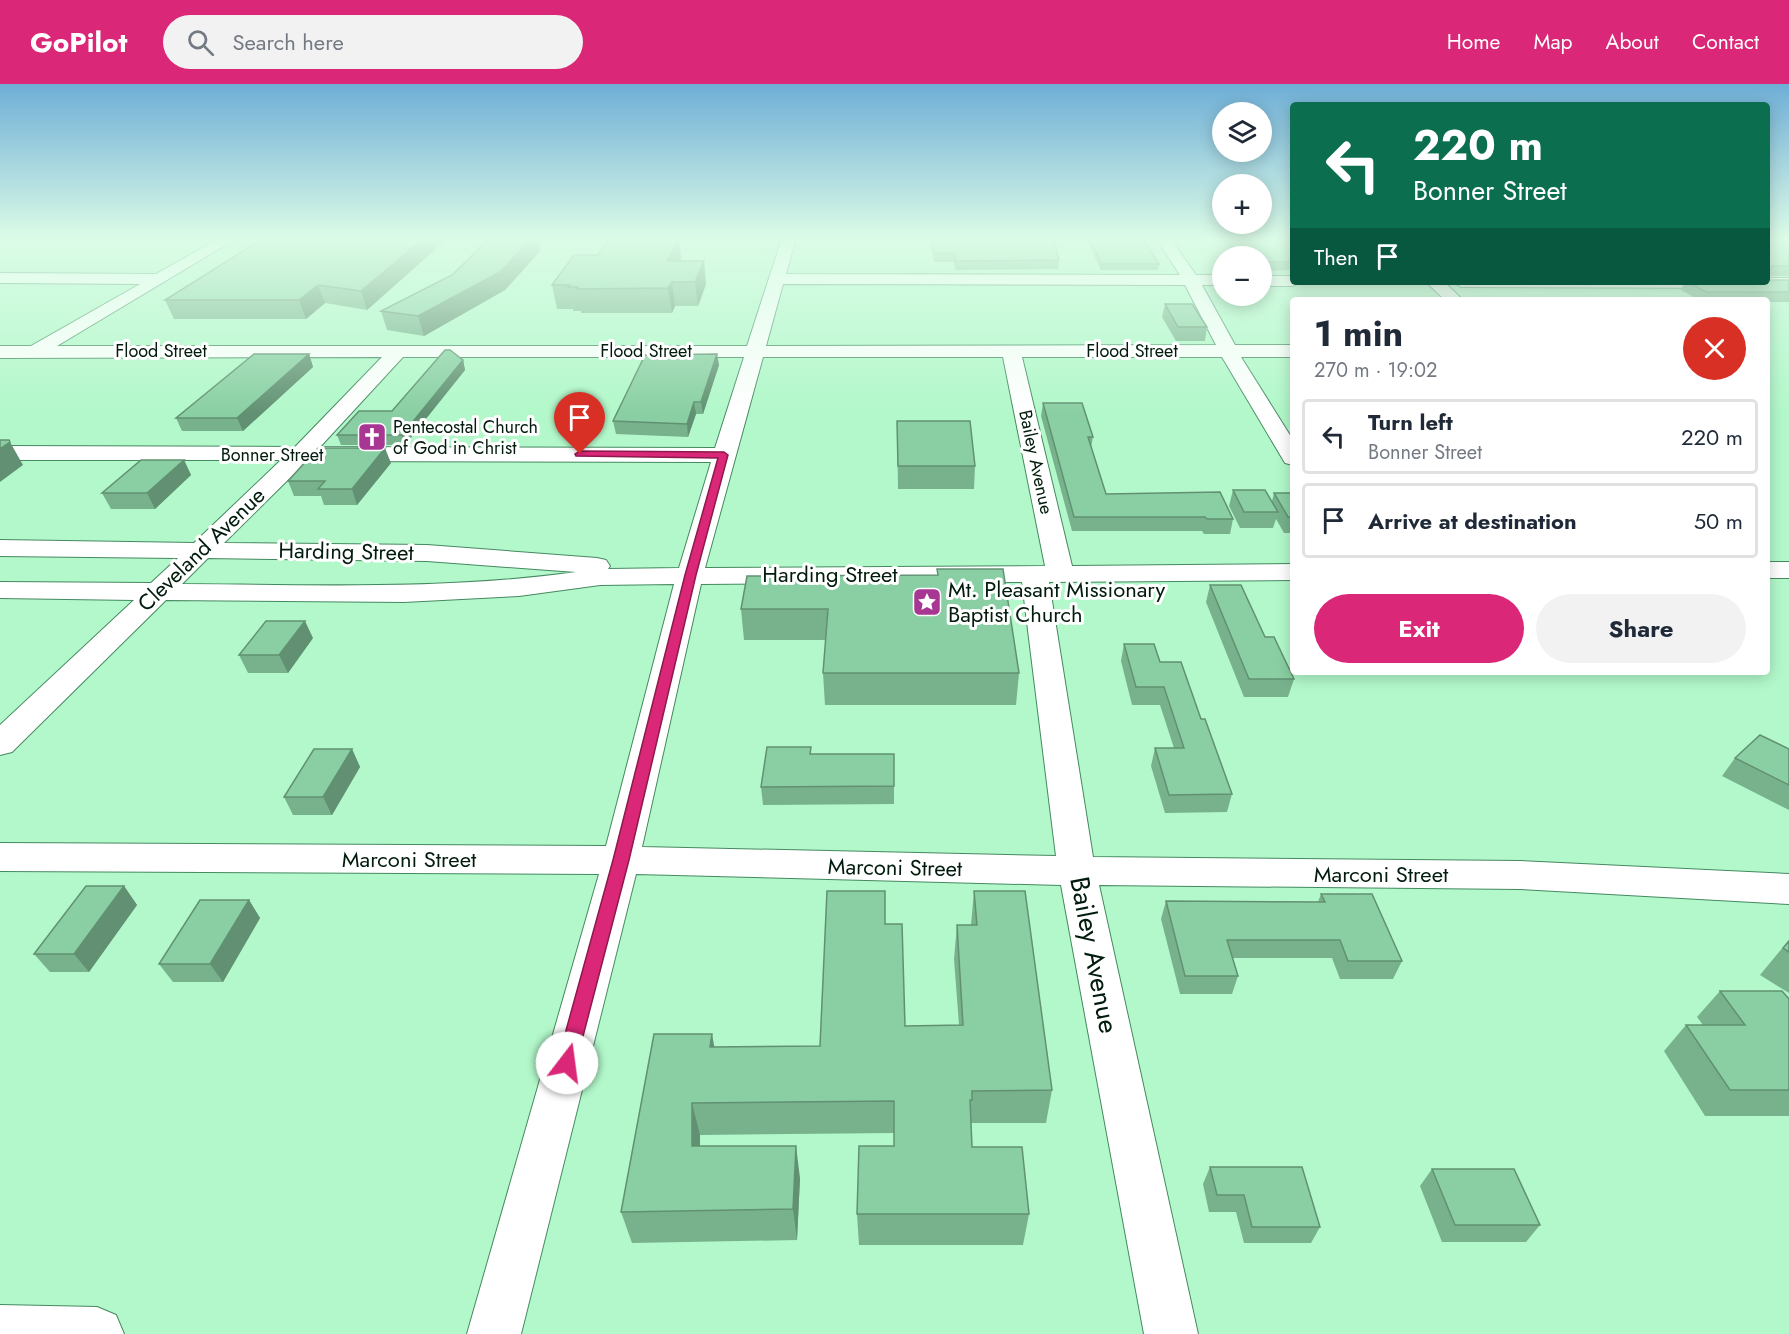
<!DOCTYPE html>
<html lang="en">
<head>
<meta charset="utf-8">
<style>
	:root { --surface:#fff; --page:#f2f2f3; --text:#1f2937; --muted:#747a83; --line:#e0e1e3; --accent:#db2777 }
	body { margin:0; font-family:Jost,sans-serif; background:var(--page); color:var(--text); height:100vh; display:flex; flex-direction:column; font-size:22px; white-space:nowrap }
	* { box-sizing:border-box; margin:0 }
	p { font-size:20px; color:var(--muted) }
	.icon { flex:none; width:33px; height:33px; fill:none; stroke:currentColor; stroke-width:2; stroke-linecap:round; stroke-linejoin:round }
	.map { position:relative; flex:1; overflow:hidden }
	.sheet { position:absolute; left:1290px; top:213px; width:480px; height:378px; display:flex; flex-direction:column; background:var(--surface); border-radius:6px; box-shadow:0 3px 15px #0003 }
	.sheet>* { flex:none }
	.guide { position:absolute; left:1290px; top:18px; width:480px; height:183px; border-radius:6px; box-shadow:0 3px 15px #0003; background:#0b6e4f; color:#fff; overflow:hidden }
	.tools { position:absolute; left:1212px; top:18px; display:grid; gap:12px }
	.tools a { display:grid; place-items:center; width:60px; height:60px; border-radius:50%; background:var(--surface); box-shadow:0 3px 15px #0003; font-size:30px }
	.pin { position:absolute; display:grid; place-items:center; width:51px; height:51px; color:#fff; margin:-62px -26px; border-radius:50% 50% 50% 0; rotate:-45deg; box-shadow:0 0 6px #0007 }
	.pin .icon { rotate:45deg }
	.me { position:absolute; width:66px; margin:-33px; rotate:15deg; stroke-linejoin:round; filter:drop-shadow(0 0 4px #0008) }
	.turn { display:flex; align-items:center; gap:21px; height:126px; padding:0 24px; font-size:27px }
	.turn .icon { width:78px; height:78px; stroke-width:2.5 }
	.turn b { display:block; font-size:42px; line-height:51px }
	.then { display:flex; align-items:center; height:57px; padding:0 24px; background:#0003; gap:12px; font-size:22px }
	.round { display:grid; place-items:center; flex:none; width:63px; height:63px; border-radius:32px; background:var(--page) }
	.head { display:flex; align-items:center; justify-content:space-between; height:102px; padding:0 24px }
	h1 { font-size:36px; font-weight:700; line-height:45px }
	.primary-button { display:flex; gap:12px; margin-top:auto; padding:12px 24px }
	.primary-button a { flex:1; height:69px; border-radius:36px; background:var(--accent); color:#fff; font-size:24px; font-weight:700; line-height:69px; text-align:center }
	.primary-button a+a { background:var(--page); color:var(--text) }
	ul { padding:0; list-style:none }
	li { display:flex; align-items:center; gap:18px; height:75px; margin:0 12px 9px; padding:0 12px; border:3px solid var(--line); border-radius:6px }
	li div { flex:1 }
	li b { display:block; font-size:22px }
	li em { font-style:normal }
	header { display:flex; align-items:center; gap:36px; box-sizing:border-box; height:84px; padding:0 30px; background:var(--accent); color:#fff }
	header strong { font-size:28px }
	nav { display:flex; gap:33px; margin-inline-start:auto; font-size:21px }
	.search { width:420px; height:54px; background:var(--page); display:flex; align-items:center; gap:15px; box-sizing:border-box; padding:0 21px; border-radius:33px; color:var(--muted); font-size:22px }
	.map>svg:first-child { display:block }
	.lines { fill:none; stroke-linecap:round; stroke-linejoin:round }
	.minor-casing { stroke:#458960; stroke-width:2 }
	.minor { fill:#fff; fill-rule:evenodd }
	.wall { fill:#77b28c }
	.shaded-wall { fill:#619172 }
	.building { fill:#8acfa3; stroke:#619172; stroke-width:1.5 }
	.route { fill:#db2777; stroke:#8e194d; stroke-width:1.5 }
	.labels { text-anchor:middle; stroke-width:6; stroke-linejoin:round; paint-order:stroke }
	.far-street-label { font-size:18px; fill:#011b0c; stroke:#fff }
	.far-poi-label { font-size:18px; fill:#011b0c; stroke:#fff; text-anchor:start }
	.street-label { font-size:22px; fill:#011b0c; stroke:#fff }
	.poi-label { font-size:22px; fill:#011b0c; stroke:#fff; text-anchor:start }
	.near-street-label { font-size:27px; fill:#011b0c; stroke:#fff }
</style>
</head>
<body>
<header>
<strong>GoPilot</strong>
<div class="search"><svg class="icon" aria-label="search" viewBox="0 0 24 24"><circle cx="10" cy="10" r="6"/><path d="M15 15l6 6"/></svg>Search here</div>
<nav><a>Home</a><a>Map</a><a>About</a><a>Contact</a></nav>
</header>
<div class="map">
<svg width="1789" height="1250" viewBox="0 0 1789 1250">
	<rect width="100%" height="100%" fill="#b2f8ca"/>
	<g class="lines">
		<!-- minor casing -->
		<g class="minor-casing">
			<path id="minor" d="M220,154h17l-180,108h690l35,-108h14l-10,36 394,1 -24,-37h14l26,37h26v10h-20l33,60h58v12h-52l52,83v25l-8,-2 -3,-5 -60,-101h-200l50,209 221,-2v16l-244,2 44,275 427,4 269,13v30l-269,-15 -421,-4 99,449h-54l-83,-449 -425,-11 -115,460h-54l132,-460 -599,-3v-28l606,3 68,-262 -74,1 -81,11 -115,6 -238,-2 -154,152 -12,3v-30l134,-125 -134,-2v-16l151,1 27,-25 -178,-2v-16l194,3 87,-83h-281v-14l295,1 87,-90 -382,1v-12h31l109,-62 -140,-1v-10l156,1zM783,200l402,1 31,60 -450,1zM403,273h341l-29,91 -395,-1zM763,273h240l42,209 -340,2zM307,377l404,1 -32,106 -71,1 2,-3 -4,-6 -9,-2 -170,-13 -203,-2zM208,474l219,3 149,11c-131,18 -262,13 -394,12zM1022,498l34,274 -414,-9 59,-263z
				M1262,192h31v6h7l-7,4h-31z
				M1767,194h22v10l-328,-1 -8,-5h314z
				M1426,198h18l19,18h-18z
				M1767,478h22v16h-22z
				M0,1221l97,2 19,8 8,19h-124z"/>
		</g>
		<!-- minor -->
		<use href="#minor" class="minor"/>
	</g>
	<!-- wall -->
	<path class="wall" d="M264,154h184l-81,72 -42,-7 -19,16h-132l-9,-19z
		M930,154h123l6,22 -1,9 -103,1 -1,-8h-20z
		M1086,154h57l16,26 -1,6h-57z
		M1219,154h74v32l-31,1v-15h-28z
		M1767,154l22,3v35h-22z
		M541,166l-36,40 -81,46 -37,-6 -6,-19z
		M681,176l25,24 -8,22h-23l-3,7h-91v-2h-8v-2h-16l-5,-24z
		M1789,196v22h-22v-2h-68l-18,-10 4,-8h82z
		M1165,220l42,23 -2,14h-29l-14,-24z
		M309,270l4,13 -70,64h-61l-6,-13z
		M463,276l2,10 -60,75h-64l-4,-10 55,-24z
		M719,281l-16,49h-7l-8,23 -72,-3 -3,-13z
		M1043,319l50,34 -2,10 15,47 127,25 -3,15h-26l-2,-3h-130l-31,-115z
		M897,337l78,45 -1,23h-76z
		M184,376l7,15 -36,34h-44l-9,-16z
		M391,379l-34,42h-33l-3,-9h-27l-6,-15z
		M1233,406l39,11 2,-8h19v40h-9l-8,-14 -3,9h-33l-11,-22z
		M937,485l82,104 -3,32h-191l-2,-32 3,-33h-82l-3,-31 196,-34z
		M1210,501l55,52 29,42 -6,18h-44l-38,-95z
		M313,554l-25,35h-40l-9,-18z
		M1124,560l36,18 41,57 31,75 -5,18 -62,1 -14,-47 4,-18h19l-14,-43h-28l-11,-44z
		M811,663v7h83v50l-131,1 -2,-18z
		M352,665l8,18 -28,48h-39l-9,-18z
		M1789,665v61l-67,-34 13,-18z
		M124,802l13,19 -48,67h-39l-16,-18z
		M974,807l78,199 -6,33h-75l1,24 57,67 -6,31h-164l-2,-31 37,-68v-13l-194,2v11l100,32 -3,62 -165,3 -11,-31 94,-165 105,-1 65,-122 20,102 54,-1 -5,-66 3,-34h14z
		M1321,810l81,67 -9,18h-53l-8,-21h-99l5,18 -6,18h-52l-19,-75 5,-18 152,1z
		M249,816l11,18 -37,64h-50l-14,-18z
		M1789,856v53l-29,-18z
		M1720,907l69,8v117h-84l-41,-65 22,-26h17l-6,-8z
		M1210,1083l110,60 -9,16h-67l-8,-31h-27l-6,-28z
		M1432,1085l108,56 -14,17h-84l-22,-56z"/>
	<!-- shaded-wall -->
	<path class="shaded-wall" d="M424,154h24l-81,72 -6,-19z
		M532,154h6l3,12 -36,40 -81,46 -6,-20z
		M679,154l2,22 -11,24 -3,-23z
		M704,177l2,23 -8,22 -3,-24z
		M672,198l3,24 -3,7 -4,-25z
		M318,201l7,18 -19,16 -7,-19z
		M309,270l4,13 -70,64 -6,-13z
		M717,270l2,11 -16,49 -2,-12z
		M463,276l2,10 -60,75 -3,-10z
		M694,318l2,12 -8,23 -1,-13z
		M10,358l13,23 -23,17v-33z
		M385,364l6,15 -34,42 -5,-16z
		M184,376l7,15 -36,34 -8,-16z
		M305,537l8,17 -25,35 -9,-18z
		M352,665l8,18 -28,48 -9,-18z
		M124,802l13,19 -48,67 -15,-18z
		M249,816l11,18 -37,64 -13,-18z
		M712,950l6,33 -8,-20z
		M692,1019l8,32v43l-8,-32z
		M796,1062l4,32 -3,62 -4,-31z"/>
	<!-- building -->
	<path class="building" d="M264,154h160l-63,53 -43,-6 -19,15h-134z
		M490,154h42l-32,34 -82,44 -37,-5 71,-36z
		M610,154h69l-12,23h37l-9,21h-23l-4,6 -91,1 1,-2h-10l2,-2h-18l22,-30h24z
		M931,154h122l6,22 -103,1 -2,-8h-20z
		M1089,154h54l16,26h-57z
		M1227,154h66v24h-31v-6h-20z
		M1767,154h13l9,3v25h-17l-2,4h-3z
		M1767,196h22v12h-83l-17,-10h78z
		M1165,220h27l15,23h-29z
		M445,266h5l13,10 -61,75h-65l22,-24h33z
		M254,270h55l-72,64h-61z
		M717,270l-16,48h-7l-7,22 -74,-3 32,-66z
		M1043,319h39l11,34h-5l18,57 114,-2 13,27h-26l-2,-2h-131z
		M897,337h73l5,45h-77z
		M0,356h9l1,2 -10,7z
		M318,364h67l-33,41h-34l7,-8h-37z
		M141,376h43l-37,33h-45z
		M1233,406h32l13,22h-34z
		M1274,409h19v24h-5z
		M937,485h66l16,104h-196l5,-64h-87l6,-33 191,-1z
		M1210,501h31l24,52h9l20,42h-45z
		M266,537h39l-26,34h-40z
		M1124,560h30l6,18h21l20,57h4l27,75 -63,1 -14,-47h29l-20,-61h-28z
		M1760,651l29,14v36l-54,-27z
		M767,663h44l-1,7h84v32l-133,1z
		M314,665h38l-29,48h-39z
		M86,802h38l-50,68h-40z
		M827,807h58v33h17l3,102 58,-1 -6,-100h20l-3,-34h51l27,199 -80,1v9h-2l2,47h50l7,67h-172l2,-68h35v-45l-202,2v43h104l-3,63 -172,3 33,-178h58l-2,13 110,-1z
		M1321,810h51l30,67h-54l-8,-21h-113l11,36h-53l-19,-75 159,1z
		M200,816h49l-39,64h-51z
		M1789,857v11l-6,-4z
		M1720,907h62l7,8v91h-59l-44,-65h59z
		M1210,1083h92l18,60h-68l-8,-32h-27z
		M1432,1085h82l26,56h-85z"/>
	<!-- sky -->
	<linearGradient id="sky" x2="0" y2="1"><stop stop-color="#6eaed6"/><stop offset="0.47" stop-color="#dcfce7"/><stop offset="1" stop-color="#dcfce7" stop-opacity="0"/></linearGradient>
	<rect width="1789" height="329" fill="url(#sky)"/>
	<!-- route -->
	<path class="route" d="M580,367l144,1 4,3 -32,120 -67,285 -53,203 -3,6 -6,3 -7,-3 -3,-6 56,-203 72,-285 33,-117 -142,-2 -1,-2z"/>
	<!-- icons -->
	<defs>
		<g id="church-square" transform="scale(1.5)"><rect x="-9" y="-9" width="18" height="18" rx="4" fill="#a73793" stroke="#fff"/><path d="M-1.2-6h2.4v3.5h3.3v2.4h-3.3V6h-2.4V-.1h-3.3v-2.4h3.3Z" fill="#fff"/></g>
		<g id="sight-square" transform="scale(1.5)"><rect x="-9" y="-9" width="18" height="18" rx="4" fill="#a73793" stroke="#fff"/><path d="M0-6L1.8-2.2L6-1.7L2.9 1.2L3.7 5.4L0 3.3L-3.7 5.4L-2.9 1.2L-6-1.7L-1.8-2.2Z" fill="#fff"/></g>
	</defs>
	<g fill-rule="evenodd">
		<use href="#church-square" x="372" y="353"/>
		<use href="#sight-square" x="927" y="518"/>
	</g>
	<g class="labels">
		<!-- far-street labels -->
		<g class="far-street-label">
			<text x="161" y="273">Flood Street</text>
			<text x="646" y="273">Flood Street</text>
			<text x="1132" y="273">Flood Street</text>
			<text x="272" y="377">Bonner Street</text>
			<text transform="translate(1036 378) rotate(78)" y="6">Bailey Avenue</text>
		</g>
		<!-- far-poi labels -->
		<g class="far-poi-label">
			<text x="393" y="349">Pentecostal Church<tspan x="393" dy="21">of God in Christ</tspan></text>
		</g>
		<!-- street labels -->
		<g class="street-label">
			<text transform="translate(201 465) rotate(-44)" y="8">Cleveland Avenue</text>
			<text transform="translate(346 467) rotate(1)" y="8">Harding Street</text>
			<text x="830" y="498">Harding Street</text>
			<text x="409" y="783">Marconi Street</text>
			<text transform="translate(895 783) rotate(1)" y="8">Marconi Street</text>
			<text x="1381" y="798">Marconi Street</text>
		</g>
		<!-- poi labels -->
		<g class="poi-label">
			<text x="948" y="513">Mt. Pleasant Missionary<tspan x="948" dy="25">Baptist Church</tspan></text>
		</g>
		<!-- near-street labels -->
		<g class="near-street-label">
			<text transform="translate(1094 871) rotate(79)" y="9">Bailey Avenue</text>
		</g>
	</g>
</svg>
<div class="tools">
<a><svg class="icon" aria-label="layers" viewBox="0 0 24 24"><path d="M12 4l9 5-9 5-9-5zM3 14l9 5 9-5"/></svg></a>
<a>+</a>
<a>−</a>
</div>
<div class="pin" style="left:580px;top:370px;background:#d93025"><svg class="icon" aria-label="arrive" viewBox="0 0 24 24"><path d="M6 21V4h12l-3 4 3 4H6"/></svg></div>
<svg class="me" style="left:567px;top:979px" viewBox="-20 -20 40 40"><circle r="19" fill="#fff"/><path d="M0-13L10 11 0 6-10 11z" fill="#db2777"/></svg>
<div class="guide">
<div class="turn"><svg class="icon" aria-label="left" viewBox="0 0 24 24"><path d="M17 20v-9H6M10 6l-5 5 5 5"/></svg><div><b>220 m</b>Bonner Street</div></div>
<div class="then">Then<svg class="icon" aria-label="arrive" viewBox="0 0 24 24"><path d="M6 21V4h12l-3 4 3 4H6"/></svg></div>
</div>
<section class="sheet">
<div class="head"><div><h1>1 min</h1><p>270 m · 19:02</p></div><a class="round" style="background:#d93025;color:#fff"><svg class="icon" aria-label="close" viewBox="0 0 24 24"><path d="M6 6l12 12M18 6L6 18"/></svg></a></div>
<ul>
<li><svg class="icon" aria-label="left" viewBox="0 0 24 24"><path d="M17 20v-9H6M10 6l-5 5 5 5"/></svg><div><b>Turn left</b><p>Bonner Street</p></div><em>220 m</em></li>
<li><svg class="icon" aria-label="arrive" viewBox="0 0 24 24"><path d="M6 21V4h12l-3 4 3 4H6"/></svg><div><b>Arrive at destination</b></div><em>50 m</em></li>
</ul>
<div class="primary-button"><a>Exit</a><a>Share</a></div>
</section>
</div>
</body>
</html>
